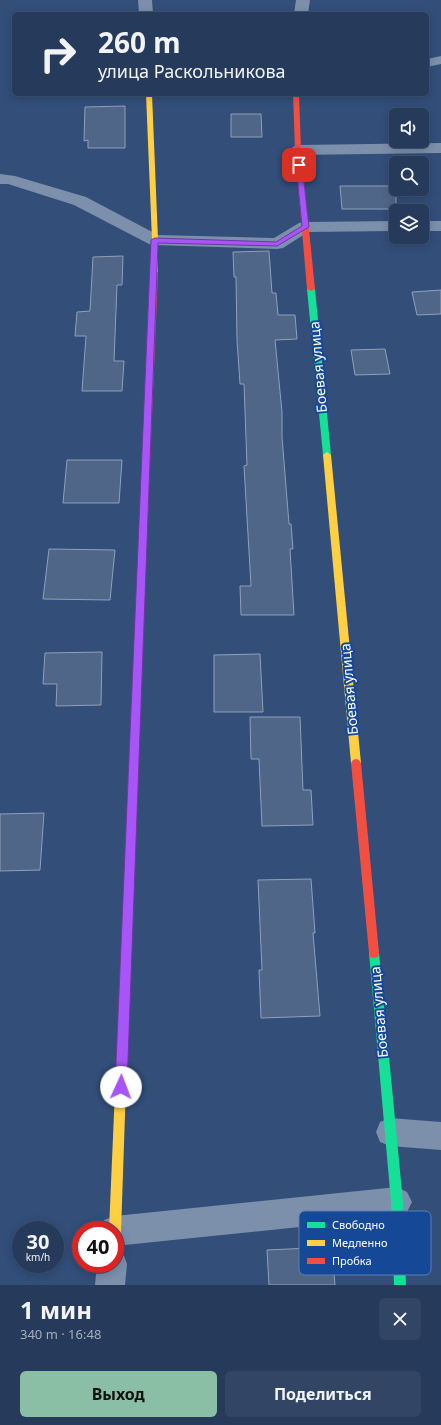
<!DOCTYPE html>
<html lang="ru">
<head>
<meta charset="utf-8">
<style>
	:root { --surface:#263a5b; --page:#324564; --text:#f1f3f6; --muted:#a4adbb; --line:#425471; --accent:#8abfa5 }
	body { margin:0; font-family:"Noto Sans",sans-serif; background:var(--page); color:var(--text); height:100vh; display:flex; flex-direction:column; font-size:15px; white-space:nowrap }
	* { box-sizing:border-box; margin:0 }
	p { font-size:13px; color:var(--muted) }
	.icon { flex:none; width:22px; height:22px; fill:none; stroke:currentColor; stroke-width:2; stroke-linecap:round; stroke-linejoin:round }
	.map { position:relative; height:1285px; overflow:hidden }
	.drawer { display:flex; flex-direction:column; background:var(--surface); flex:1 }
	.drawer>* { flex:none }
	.guide { position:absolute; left:12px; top:12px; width:417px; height:84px; border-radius:6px; box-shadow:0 2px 10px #0003,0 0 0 1px var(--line); background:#263a5b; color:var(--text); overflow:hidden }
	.tools { position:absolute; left:389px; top:108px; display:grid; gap:8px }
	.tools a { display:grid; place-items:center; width:40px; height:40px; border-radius:6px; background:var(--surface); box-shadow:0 2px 10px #0003,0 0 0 1px var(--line); font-size:20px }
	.speed { position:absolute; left:12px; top:1221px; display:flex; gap:8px; font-size:20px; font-weight:700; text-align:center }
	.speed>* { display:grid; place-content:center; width:52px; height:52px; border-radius:50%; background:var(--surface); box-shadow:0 2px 10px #0003,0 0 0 1px var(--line); line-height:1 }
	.speed small { font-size:10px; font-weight:400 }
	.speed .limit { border:6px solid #d22; background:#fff; color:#111 }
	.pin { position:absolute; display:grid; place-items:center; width:34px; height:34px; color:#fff; margin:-17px; border-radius:8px; box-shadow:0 2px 6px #0006 }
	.me { position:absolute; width:44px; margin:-22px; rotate:2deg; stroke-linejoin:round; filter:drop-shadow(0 0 3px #0008) }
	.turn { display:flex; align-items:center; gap:14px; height:84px; padding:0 20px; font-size:18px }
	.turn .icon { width:52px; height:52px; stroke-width:2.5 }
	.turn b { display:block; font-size:28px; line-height:34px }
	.round { display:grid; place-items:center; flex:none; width:42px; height:42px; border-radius:6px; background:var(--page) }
	.summary { display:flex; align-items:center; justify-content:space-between; height:68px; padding:0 20px }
	h1 { font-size:24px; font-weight:700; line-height:30px }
	.cta { display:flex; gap:8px; margin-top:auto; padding:8px 20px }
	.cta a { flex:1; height:46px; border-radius:6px; background:var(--accent); color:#111; font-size:16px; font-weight:700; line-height:46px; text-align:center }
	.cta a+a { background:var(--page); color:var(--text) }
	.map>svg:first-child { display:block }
	.building { fill:#4f6688; stroke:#90a0b9 }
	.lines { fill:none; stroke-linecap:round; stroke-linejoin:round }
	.street { fill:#7c8fab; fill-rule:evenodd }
	.fast { fill:#16e098; fill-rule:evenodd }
	.slow { fill:#ffcf43; fill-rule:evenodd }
	.jam { fill:#f24e42; fill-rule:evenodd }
	.route { fill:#a855f7; stroke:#6d37a1 }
	.labels { text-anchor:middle; stroke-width:4; stroke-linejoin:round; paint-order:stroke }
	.street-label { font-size:14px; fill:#fff; stroke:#154896 }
	.key { fill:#154896; stroke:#5b7fb6; stroke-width:1 }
	.key-label { font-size:11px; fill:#fff }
</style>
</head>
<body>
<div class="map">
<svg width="441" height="1285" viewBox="0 0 441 1285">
	<rect width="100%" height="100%" fill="#324e79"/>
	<!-- building -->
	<path class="building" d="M125,106v42h-37v-8l-4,1 1,-34z
		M231,114h30l1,23h-31z
		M340,186h56v23h-54z
		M269,251l3,42h4l2,22h17l2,24 -22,1 7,72v25l7,87h2l2,25h-3l4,66h-53l-1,-29h11l-7,-120 3,-1 -3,-81h-4l-3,-44 -1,-63h-2l-1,-25z
		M123,256l-1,29h-5l-3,76h10l-2,30h-40l4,-55h-11l2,-24 13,-1 3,-54z
		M441,290v24l-24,1 -5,-23z
		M385,349l5,25 -35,1 -4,-25z
		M67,460h55l-3,43h-56z
		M49,549l66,1 -5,50 -67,-1z
		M102,652l-1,53 -45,1 1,-22h-14l2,-31z
		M260,654l3,58h-49v-57z
		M250,717h50l3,73h8l2,35 -51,1 -3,-67h-8z
		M44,813l-4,57 -40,1v-57z
		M311,879l4,54h-2l7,83 -59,2 -2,-48h3l-4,-90z
		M332,1247l3,38h-66l-2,-35z"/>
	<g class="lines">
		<!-- street -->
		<path class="street" d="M138,0h14l1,14h-14z
			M296,0h14l-2,14h-14z
			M441,56v8l-14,3v-8z
			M441,143v10l-143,2 -5,-2 -3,-3 3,-3 5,-2z
			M0,174l15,2 71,21 72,38 116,3 25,-15 6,-1 91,-1v10l-88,1 -25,16 -6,1 -122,-4 -6,-1 -75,-39 -66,-21h-8z
			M422,221h19v10h-19z
			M390,1118l51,4v28l-51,-4 -10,-4 -4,-10 4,-10z
			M397,1187l10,5 5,10 -5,10 -10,5 -282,29v-16h-14l3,-10 11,-4z
			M115,1250l8,3 4,11 -2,21h-30l2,-21h18z"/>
		<!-- fast -->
		<path class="fast" d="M308,287h3l4,2 16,166 -4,3 -4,-3 -16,-166z
			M140,606l3,1 1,3 -7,196 -2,3 -3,2 -3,-2 -2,-3 9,-196 1,-3z
			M374,948l4,1 1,4 24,249 3,83h-12l-3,-83 -22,-249 1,-4z"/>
		<!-- slow -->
		<path class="slow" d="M146,94h6l6,146v32l-4,2 -4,-2 2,-32z
			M327,452l4,3 30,308 -2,3 -3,1 -3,-1 -2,-3 -28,-308z
			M124,992l4,1 1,4 -8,235 -2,4 -4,2v-8h-6l10,-233 1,-4z"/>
		<!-- jam -->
		<path class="jam" d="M293,94h6l2,56 14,139 -4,2 -4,-2 -12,-139z
			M152,270h2l4,2 -14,338 -1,3h-6l-1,-3z
			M356,759l3,1 2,3 18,190 -1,4 -4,1 -4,-1 -1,-4 -18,-190 2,-3z
			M132,801l3,2 2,3 -8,191 -1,4 -4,1 -4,-1 -1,-4 8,-191 2,-3z"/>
	</g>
	<!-- route -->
	<path class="route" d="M299,163l3,2 7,62 -32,19 -119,-3 -31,844 -2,4 -4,2 -4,-2 -2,-4 36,-847 4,-2 121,4 26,-16 -6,-61z"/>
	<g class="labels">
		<!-- street labels -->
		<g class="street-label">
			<text transform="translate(318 367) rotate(-95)" y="5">Боевая улица</text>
			<text transform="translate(349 689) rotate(-95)" y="5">Боевая улица</text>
			<text transform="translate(379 1012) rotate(-95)" y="5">Боевая улица</text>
		</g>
	</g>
	<!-- legend -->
	<rect x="299" y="1211" width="132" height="64" rx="6" class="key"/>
	<rect x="307" y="1222" width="18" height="6" fill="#16e098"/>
	<rect x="307" y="1240" width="18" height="6" fill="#ffcf43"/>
	<rect x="307" y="1258" width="18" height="6" fill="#f24e42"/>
	<g class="key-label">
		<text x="332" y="1229">Свободно</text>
		<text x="332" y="1247">Медленно</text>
		<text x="332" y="1265">Пробка</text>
	</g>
</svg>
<div class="tools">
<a><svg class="icon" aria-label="sound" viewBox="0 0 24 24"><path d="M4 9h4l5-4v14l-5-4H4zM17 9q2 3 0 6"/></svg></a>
<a><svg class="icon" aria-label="search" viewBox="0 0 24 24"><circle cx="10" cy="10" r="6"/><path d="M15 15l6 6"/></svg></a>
<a><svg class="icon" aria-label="layers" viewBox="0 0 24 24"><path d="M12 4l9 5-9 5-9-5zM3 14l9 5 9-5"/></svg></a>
</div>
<div class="speed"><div>30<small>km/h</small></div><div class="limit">40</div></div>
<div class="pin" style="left:299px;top:165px;background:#d93025"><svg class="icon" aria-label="arrive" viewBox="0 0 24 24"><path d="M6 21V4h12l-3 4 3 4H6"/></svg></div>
<svg class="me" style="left:121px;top:1087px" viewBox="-20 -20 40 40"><circle r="19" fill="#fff"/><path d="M0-13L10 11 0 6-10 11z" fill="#a855f7"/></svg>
<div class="guide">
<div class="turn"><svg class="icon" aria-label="right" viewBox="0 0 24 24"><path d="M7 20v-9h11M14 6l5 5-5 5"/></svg><div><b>260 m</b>улица Раскольникова</div></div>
</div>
</div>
<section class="drawer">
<div class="summary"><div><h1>1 мин</h1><p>340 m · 16:48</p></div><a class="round"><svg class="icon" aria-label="close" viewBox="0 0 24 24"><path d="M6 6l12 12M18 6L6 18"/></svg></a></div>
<div class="cta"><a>Выход</a><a>Поделиться</a></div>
</section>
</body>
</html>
